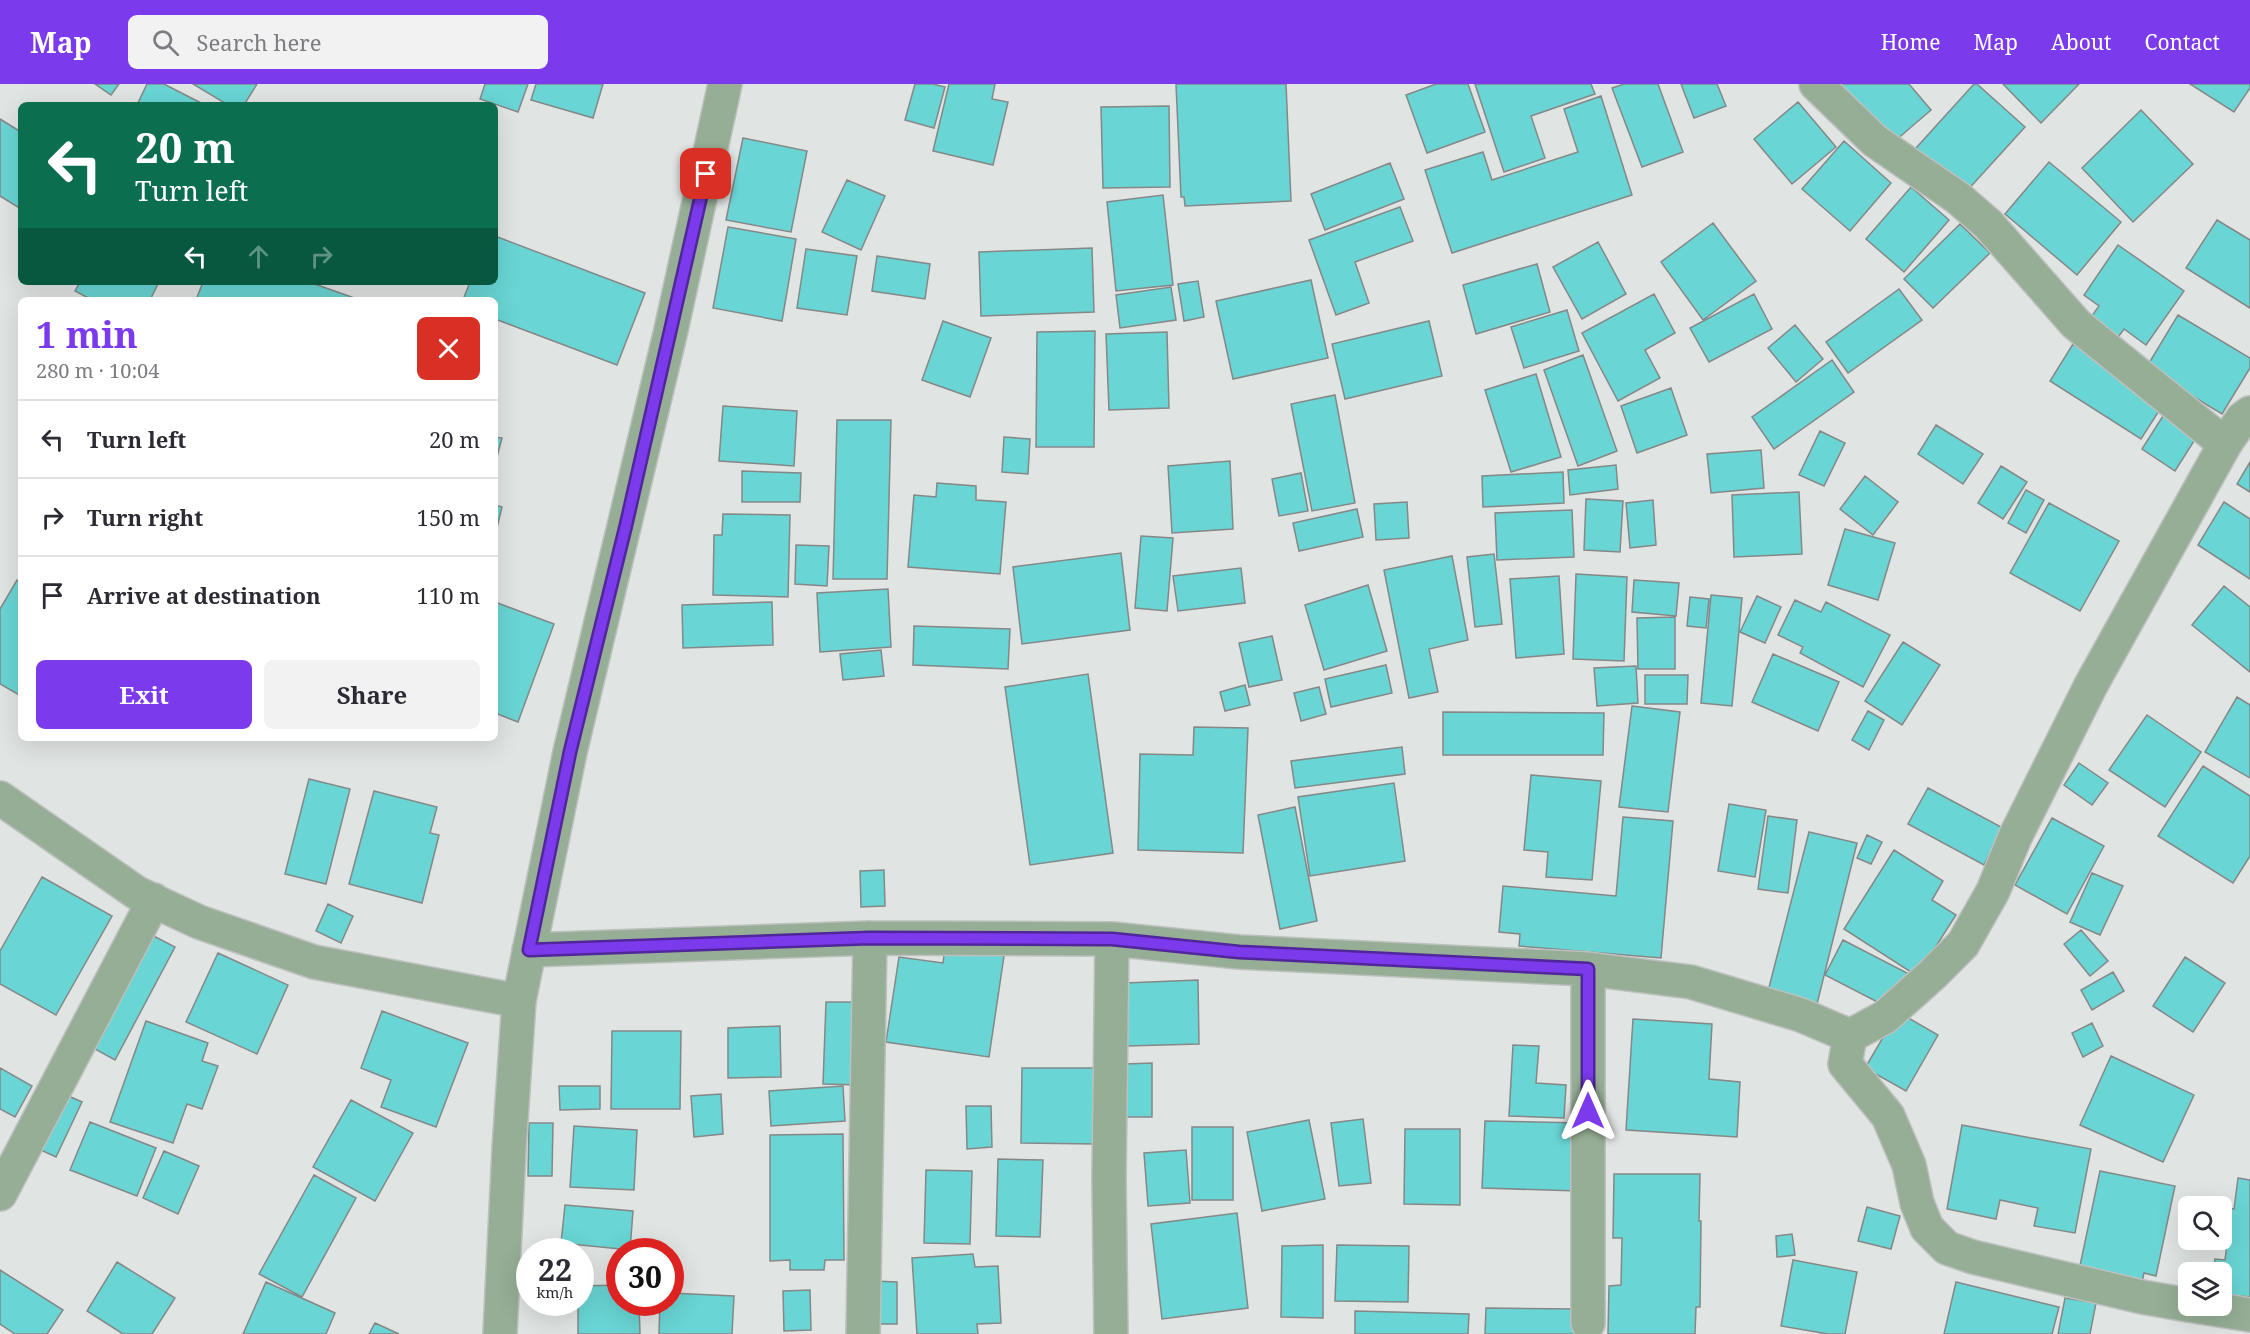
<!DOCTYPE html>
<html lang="en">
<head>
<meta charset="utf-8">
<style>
	:root { --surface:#fff; --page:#f2f2f3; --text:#2b2b33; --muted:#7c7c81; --line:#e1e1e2; --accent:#7c3aed }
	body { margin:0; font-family:"Noto Serif",serif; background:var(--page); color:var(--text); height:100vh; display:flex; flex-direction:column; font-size:22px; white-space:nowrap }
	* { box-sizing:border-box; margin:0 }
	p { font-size:20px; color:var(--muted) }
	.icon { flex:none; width:33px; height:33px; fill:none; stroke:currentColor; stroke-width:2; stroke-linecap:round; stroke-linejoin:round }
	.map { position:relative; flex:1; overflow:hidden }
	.panel { position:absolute; left:18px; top:213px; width:480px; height:444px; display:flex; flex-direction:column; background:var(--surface); border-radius:9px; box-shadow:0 6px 24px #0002 }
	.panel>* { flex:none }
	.hud { position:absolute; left:18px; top:18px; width:480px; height:183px; border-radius:9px; box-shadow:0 6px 24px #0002; background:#0b6e4f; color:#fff; overflow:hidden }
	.buttons { position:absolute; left:2178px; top:1112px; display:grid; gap:12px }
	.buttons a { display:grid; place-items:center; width:54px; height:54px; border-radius:9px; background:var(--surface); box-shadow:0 6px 24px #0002; font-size:30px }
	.speed { position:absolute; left:516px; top:1154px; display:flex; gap:12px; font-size:30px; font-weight:700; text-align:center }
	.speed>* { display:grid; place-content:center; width:78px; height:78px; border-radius:50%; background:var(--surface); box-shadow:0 6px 24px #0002; line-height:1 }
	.speed small { font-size:15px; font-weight:400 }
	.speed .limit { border:9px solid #d22; background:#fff; color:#111 }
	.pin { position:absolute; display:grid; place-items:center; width:51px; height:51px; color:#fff; margin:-26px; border-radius:12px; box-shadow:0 3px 9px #0006 }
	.me { position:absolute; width:66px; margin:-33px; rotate:0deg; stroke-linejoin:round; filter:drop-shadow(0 0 4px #0008) }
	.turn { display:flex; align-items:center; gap:21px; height:126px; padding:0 18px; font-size:27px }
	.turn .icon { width:78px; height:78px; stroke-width:2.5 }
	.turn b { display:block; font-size:42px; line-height:51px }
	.lanes { display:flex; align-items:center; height:57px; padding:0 18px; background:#0003; justify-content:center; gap:30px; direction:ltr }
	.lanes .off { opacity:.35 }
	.round { display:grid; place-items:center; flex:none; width:63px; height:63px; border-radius:9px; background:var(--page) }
	.head { display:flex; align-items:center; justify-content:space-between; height:102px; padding:0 18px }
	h1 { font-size:36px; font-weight:700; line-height:45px; color:var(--accent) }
	.cta { display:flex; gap:12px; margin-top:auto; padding:12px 18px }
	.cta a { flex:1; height:69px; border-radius:9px; background:var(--accent); color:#fff; font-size:24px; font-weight:700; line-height:69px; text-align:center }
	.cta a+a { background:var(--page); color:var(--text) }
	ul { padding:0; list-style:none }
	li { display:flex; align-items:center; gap:18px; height:78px; padding:0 18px; border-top:2px solid var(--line) }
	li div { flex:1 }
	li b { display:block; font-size:22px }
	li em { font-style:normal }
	header { display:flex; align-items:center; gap:36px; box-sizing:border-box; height:84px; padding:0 30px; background:var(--accent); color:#fff }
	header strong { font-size:28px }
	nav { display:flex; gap:33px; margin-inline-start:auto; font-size:21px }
	.search { width:420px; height:54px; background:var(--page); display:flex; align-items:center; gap:15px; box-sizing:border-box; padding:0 21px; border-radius:9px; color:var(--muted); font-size:22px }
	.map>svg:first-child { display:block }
	.building { fill:#69d5d4; stroke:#848888; stroke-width:1.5 }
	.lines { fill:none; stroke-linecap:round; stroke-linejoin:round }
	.minor-casing { stroke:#bdc0bf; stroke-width:36 }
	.minor { stroke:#96ae95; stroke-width:33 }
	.route-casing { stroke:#51269a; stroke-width:15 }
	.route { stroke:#7c3aed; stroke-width:10 }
</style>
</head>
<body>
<header>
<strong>Map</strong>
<div class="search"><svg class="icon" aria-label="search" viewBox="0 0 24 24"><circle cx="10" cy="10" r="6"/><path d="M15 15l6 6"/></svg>Search here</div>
<nav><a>Home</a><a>Map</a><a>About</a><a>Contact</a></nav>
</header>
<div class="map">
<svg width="2250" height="1250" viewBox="0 0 2250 1250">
	<rect width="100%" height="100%" fill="#e0e4e2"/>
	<!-- building -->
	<path class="building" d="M95,0h24l-8,11z
		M147,0h17l41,21h-68z
		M193,0h64l-13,21h-16z
		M485,0h43l-10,28 -38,-13z
		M536,0h67l-10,34 -62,-18z
		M915,0h18l12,3 -11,41 -29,-8z
		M949,0h46l-3,15 16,3 -15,63 -60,-14z
		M1176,0h110l5,117 -106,5 -1,-9h-3z
		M1436,0h32l17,48 -58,21 -21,-58z
		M1475,0h116l4,10 -64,22 14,42 -41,14z
		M1624,0h34l25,68 -41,15 -30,-79z
		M1681,0h36l9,22 -32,12z
		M1836,0h73l22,26 -43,37z
		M1974,0h3l48,43 -60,66 -49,-45z
		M2003,0h76l-38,39z
		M2190,0h60v4l-16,24z
		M1601,12l31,99 -180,58 -27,-83 58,-18 9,28 86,-28 -14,-43z
		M1798,18l38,45 -44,37 -38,-45z
		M1169,22l1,81 -67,1 -2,-81z
		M2141,26l52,54 -60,58 -51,-54z
		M0,35l21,13v77l-21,-13z
		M743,54l64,13 -16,81 -65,-12z
		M1844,57l47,42 -41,48 -48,-42z
		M2049,78l72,60 -44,53 -72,-61z
		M1390,79l14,36 -79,31 -14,-36z
		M847,96l38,16 -24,54 -39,-18z
		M1911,103l38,33 -45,52 -38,-33z
		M1163,111l10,90 -57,6 -9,-89z
		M1400,123l13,34 -58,21 14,41 -33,12 -27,-75z
		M2217,136l33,20v68l-64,-40z
		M1713,139l43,58 -53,39 -42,-58z
		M1960,140l30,29 -57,55 -29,-29z
		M728,143l68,12 -14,82 -69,-13z
		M495,152l150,57 -28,72 -122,-46v-19h-32l7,-18h25z
		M1598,158l28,52 -44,25 -29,-52z
		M2118,161l66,46 -38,54 -22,-16 -8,11 -27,-20 10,-14 -15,-11z
		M1092,164l2,64 -113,4 -2,-64z
		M806,165l51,7 -10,59 -50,-7z
		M877,172l53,8 -5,35 -53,-8z
		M1537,180l13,48 -74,22 -13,-49z
		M1311,196l17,78 -95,21 -17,-78z
		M1198,197l6,36 -20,4 -6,-37z
		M80,198h79l-9,18h-58l-17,-9z
		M203,198h106l51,18h-164z
		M1171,203l5,33 -56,8 -4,-33z
		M1899,205l23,31 -74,53 -22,-31z
		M1654,210l21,39 -30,17 15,28 -42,23 -36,-68z
		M1754,210l18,35 -63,33 -19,-34z
		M1567,226l12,41 -55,17 -13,-41z
		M2178,231l72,43v10l-28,46 -76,-46z
		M943,237l48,17 -21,59 -48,-17z
		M1429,237l13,55 -97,23 -13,-55z
		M1795,241l28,34 -27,23 -28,-34z
		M1095,247l-1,116h-58l1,-115z
		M1167,248l2,76 -60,2 -3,-76z
		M2073,260l91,59 -23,36 -91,-58z
		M1583,271l34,96 -39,15 -34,-96z
		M1832,276l22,32 -80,57 -22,-32z
		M1536,290l25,83 -50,15 -26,-82z
		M1671,304l16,47 -50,18 -16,-47z
		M1335,311l20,108 -43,8 -21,-107z
		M723,322l74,5 -3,55 -75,-5z
		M2168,324l33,22 -26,41 -33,-22z
		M837,336h54l-4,159h-54z
		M1936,341l47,29 -20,30 -45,-30z
		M1820,347l25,12 -21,43 -25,-11z
		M495,353l7,1 -7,26z
		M1004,353l26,2 -2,35 -26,-2z
		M1761,366l3,38 -53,5 -4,-39z
		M1230,377l3,68 -61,4 -4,-67z
		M2250,378v30l-13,-8z
		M1616,381l2,24 -48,6 -2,-25z
		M2001,382l26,16 -24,37 -25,-16z
		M742,387l59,2 -1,29h-58z
		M1563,388l1,31 -81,4 -1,-31z
		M1301,389l7,38 -29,5 -7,-37z
		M1865,392l33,26 -25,33 -33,-26z
		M937,399l39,3v14l30,2 -6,72 -92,-7 6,-72 22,2z
		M2026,406l18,10 -18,33 -18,-10z
		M1799,408l3,62 -68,3 -2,-62z
		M1586,415l37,2 -3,51 -36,-2z
		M1653,416l3,45 -26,3 -4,-45z
		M1407,418l2,36 -33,2 -2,-36z
		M2224,418l26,17v60l-52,-34z
		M2049,419l70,38 -39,70 -70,-38z
		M495,421l7,2 -7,29z
		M1357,425l6,28 -64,14 -6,-28z
		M1572,426l2,47 -77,3 -2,-47z
		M723,430l67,1 -2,82 -75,-2 1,-60h8z
		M1845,445l50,14 -17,57 -50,-15z
		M1141,452l32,2 -6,73 -32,-3z
		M796,461l33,1 -2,40 -32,-2z
		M1121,469l9,77 -108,14 -9,-77z
		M1494,470l8,70 -27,3 -8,-70z
		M1452,472l16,84 -39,9 9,43 -29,6 -25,-128z
		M1241,484l4,35 -67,8 -5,-35z
		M1576,490l51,3 -3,84 -51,-2z
		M1559,492l5,78 -48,4 -6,-79z
		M17,496l4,3v113l-21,-12v-75z
		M1634,496l45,3 -3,33 -44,-4z
		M1368,501l19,66 -63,19 -19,-65z
		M2224,502l26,21v65l-58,-47z
		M888,505l3,58 -71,5 -3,-59z
		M1711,511l31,3 -10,108 -31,-3z
		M1757,512l24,11 -16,36 -25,-11z
		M1690,513l19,2 -3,29 -19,-2z
		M1795,516l26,12 5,-10 64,33 -27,52 -63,-34 3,-6 -25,-12z
		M495,518l59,22 -36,98 -23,-9z
		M772,518l1,43 -90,3 -1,-43z
		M1675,533v52h-37l-1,-51z
		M914,542l96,3 -2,40 -95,-4z
		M1272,552l10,44 -33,7 -10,-44z
		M1903,558l37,23 -38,60 -37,-24z
		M881,566l3,26 -41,4 -3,-26z
		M1773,570l66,28 -21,49 -66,-29z
		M1386,581l6,28 -61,14 -6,-28z
		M1636,582l2,37 -41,3 -3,-38z
		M1088,590l25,179 -83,12 -25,-178z
		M1645,591h43l-1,29h-42z
		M1245,601l5,20 -25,6 -5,-19z
		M1319,603l7,27 -25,7 -7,-28z
		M2237,613l13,8v73l-45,-26z
		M1632,622l48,6 -12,100 -49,-5z
		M1868,627l16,9 -15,30 -17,-10z
		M1443,628l161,1 -1,42h-160z
		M2147,631l54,37 -36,55 -56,-37z
		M1194,643l54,1 -5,125 -105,-3 2,-96 53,1z
		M1402,663l3,27 -110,14 -4,-27z
		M2079,679l29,20 -16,22 -28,-20z
		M2203,682l47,30v60l-17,27 -75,-47z
		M1531,691l70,6 -9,99 -46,-3 2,-25 -24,-2z
		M309,695l41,10 -24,95 -41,-10z
		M1394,699l11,78 -95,15 -12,-79z
		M1928,704l75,40 -19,37 -76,-41z
		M374,707l63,16 -7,26 9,2 -17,68 -73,-19z
		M1729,720l37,6 -11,67 -37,-6z
		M1295,723l22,114 -37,8 -22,-114z
		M1768,732l29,4 -9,73 -30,-4z
		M1623,733l50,4 -12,137 -142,-12 1,-12 -21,-2 4,-46 113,10z
		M2052,734l52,28 -37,68 -52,-29z
		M1809,748l48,11 -42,169 -49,-13z
		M1867,751l15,7 -11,22 -14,-6z
		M1894,766l49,31 -11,19 24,15 -39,61 -73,-47z
		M884,786l1,36 -24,1 -1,-36z
		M2092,789l31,13 -23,49 -30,-13z
		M42,793l70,39 -56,99 -56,-31v-33z
		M328,820l25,12 -12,27 -25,-12z
		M2081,846l27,31 -18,15 -26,-32z
		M146,848l29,15 -60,113 -29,-16z
		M1843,856l64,33 -18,35 -64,-33z
		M945,863l59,9 -15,101 -103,-15 13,-85 44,6z
		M218,869l70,32 -31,69 -71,-32z
		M2185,873l40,26 -32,49 -40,-26z
		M2113,888l11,19 -32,19 -11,-20z
		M1198,896l1,64 -72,2 -2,-63z
		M826,918h37l-3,83 -37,-1z
		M382,927l86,32 -32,84 -55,-20 10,-27 -30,-12z
		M1898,928l40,23 -32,56 -41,-23z
		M1633,935l79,5 -3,55 31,3 -3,55 -111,-7z
		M146,937l62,22 -6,18 16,5 -16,43 -15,-5 -14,39 -63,-21z
		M2092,939l11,23 -20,11 -11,-24z
		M780,942l1,51 -53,1v-50z
		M612,947h69l-1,78h-69z
		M1513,961l26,1 -3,37 30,2 -2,33 -55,-2z
		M2111,972l83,39 -31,67 -83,-37z
		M1152,979v54h-29l1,-53z
		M0,984l32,18 -17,31 -15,-8z
		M1022,984h74v76l-75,-1z
		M559,1002h41v23l-40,1z
		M843,1002l2,35 -74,5 -2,-35z
		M57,1007l25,11 -26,55 -24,-11z
		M721,1010l2,40 -29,3 -3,-41z
		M351,1016l62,33 -38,68 -62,-34z
		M966,1022h25l1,41 -25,2z
		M1363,1035l8,64 -32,3 -8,-63z
		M1309,1036l16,79 -63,12 -15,-79z
		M1485,1037l96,2 -3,68 -96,-3z
		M90,1038l66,26 -19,48 -67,-26z
		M529,1039h24l-1,53h-24z
		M1962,1041l129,24 -16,84 -41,-7 4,-18 -38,-8 -4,19 -49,-10z
		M574,1042l63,4 -3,60 -64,-3z
		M1192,1043h41v73h-41z
		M1405,1045h55v76l-56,-1z
		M843,1050l1,126h-19l-1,10h-34v-10l-20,1v-126z
		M1186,1066l4,53 -42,3 -4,-53z
		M164,1067l35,15 -21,48 -35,-16z
		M998,1075l45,1 -3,77 -44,-1z
		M926,1086l46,1 -2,73 -46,-1z
		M2100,1087l75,15 -19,90 -12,-3 -3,14 -63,-12z
		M1614,1090h86l-1,47h2l-1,86h-4l-1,27h-87l1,-48 12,-1 1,-47h-9z
		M314,1091l42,23 -54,99 -43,-23z
		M2238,1094l12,2v117l-28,-3v-22h-9l2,-13 10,1 2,-17 -10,-1v-3h5v-32l12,2z
		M565,1121l68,6 -3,39 -69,-7z
		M1867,1123l33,9 -9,33 -33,-8z
		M1237,1129l11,95 -86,11 -11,-95z
		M1792,1150l3,21 -18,2 -1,-21z
		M1323,1161v73l-42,-1 1,-71z
		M1337,1161l72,1 -1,56 -73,-1z
		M973,1170l2,13 23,-1 3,57 -24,1 1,10h-61l-5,-76z
		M1793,1176l64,12 -12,62h-17l-47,-8z
		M117,1178l58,36 -23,36h-29l-36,-23z
		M0,1186l63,40 -16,24h-32l-15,-10z
		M874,1197l23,1v42h-23z
		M266,1198l69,31 -9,21h-83z
		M1956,1198l103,25 -7,27h-108z
		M620,1201v17h19l1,32h-62v-32h2v-16z
		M810,1206l1,40 -27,1 -1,-40z
		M670,1209l64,3 -2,38h-73l1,-32h10z
		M2065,1214l31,5 -6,31h-32z
		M1486,1224l92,1v25h-93z
		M1355,1227l114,3 -1,20h-113z
		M375,1239l24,11h-30z"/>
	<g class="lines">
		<!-- minor casing -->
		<g class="minor-casing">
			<path id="minor" d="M1816,0l59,57 83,57 30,26 88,100 149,120
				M0,714l137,95 62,29 115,40 205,39
				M529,866l341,-12 242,1 127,13 349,17 103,13 110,33 49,21 -5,28 43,52 21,49 8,38 10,25 20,20 26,9 169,40 46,8
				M1588,885v354
				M1850,952l35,-19 48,-43 30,-30 30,-53 22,-54 76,-152 134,-241 17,-25 8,-6
				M0,1110l154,-294
				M2189,1221l61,10
				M500,1250l9,-185 10,-148 51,-249 101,-422 54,-246
				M863,1250l7,-396
				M1111,1250l-2,-155 3,-240"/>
		</g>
		<!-- minor -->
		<use href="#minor" class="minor"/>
	</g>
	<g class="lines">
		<!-- route casing -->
		<g class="route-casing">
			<path id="route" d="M706,90l-80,351 -56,227 -41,198 341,-12 242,1 127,13 349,17v142"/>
		</g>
		<!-- route -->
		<use href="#route" class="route"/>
	</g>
</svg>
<div class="buttons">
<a><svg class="icon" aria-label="search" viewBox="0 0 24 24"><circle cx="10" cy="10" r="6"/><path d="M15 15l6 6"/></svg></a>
<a><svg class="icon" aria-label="layers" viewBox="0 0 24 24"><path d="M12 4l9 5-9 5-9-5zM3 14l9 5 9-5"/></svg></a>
</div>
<div class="speed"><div>22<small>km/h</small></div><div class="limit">30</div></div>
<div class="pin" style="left:706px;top:90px;background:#d93025"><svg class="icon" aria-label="arrive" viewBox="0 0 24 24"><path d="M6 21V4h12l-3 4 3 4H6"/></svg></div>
<svg class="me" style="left:1588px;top:1027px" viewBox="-20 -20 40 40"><path d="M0-17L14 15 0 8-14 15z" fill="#7c3aed" stroke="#fff" stroke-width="4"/></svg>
<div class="hud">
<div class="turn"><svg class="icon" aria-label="left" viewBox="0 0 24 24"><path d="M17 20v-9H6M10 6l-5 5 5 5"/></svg><div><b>20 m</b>Turn left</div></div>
<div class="lanes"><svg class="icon" aria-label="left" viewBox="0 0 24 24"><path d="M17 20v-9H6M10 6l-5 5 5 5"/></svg><svg class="icon off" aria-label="ahead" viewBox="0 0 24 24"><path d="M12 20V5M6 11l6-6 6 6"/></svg><svg class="icon off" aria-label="right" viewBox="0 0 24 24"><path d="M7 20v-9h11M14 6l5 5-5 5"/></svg></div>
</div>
<section class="panel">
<div class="head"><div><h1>1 min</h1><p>280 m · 10:04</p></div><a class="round" style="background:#d93025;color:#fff"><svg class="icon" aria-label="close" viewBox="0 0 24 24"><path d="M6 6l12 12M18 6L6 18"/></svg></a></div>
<ul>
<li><svg class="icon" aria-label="left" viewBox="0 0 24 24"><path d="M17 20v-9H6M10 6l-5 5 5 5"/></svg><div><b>Turn left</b></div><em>20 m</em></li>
<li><svg class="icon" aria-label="right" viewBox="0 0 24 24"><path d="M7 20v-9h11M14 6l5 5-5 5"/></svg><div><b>Turn right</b></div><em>150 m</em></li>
<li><svg class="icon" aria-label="arrive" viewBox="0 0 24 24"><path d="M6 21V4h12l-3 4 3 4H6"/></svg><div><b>Arrive at destination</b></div><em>110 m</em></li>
</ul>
<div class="cta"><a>Exit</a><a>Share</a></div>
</section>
</div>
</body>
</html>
